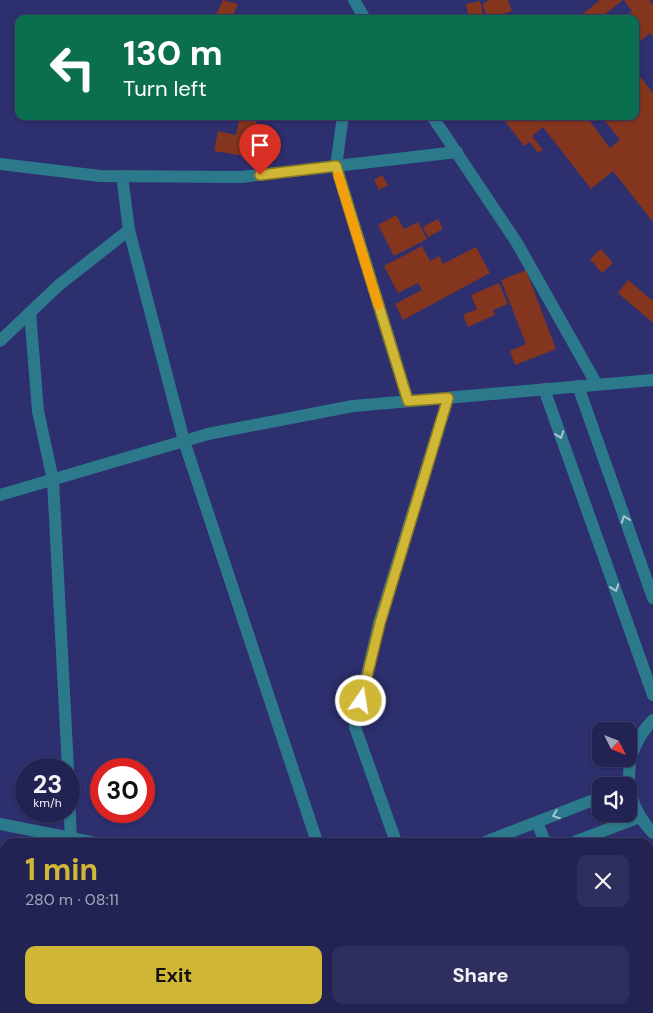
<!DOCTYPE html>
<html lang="en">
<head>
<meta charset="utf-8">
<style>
	:root { --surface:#222353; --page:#2e2f5d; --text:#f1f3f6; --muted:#a2a4b8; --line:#3f406a; --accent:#d1b736 }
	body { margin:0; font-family:"DM Sans",sans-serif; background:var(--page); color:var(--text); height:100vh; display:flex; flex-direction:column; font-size:19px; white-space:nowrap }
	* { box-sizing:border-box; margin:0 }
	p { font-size:16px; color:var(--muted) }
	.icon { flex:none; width:28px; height:28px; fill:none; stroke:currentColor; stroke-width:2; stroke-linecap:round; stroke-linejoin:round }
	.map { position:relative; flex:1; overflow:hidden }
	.details { position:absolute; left:0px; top:838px; width:654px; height:176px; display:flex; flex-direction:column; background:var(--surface); border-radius:15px 15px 0 0; box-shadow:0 1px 4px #0004,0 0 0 1px var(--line) }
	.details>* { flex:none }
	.guide { position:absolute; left:15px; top:15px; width:624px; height:105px; border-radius:10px; box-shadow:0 1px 4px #0004,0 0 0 1px var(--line); background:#0b6e4f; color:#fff; overflow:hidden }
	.needle { width:32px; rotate:132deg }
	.fabs { position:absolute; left:592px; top:722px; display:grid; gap:10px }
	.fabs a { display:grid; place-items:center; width:45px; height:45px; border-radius:10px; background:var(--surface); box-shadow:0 1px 4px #0004,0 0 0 1px var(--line); font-size:25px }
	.speed { position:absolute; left:15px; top:758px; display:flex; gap:10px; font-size:25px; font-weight:700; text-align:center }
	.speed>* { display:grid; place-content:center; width:65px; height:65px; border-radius:50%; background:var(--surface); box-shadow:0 1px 4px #0004,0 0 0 1px var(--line); line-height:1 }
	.speed small { font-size:12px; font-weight:400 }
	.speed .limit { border:8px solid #d22; background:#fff; color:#111 }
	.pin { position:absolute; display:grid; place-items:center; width:42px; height:42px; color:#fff; margin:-51px -21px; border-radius:50% 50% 50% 0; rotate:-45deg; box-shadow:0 0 5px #0007 }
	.pin .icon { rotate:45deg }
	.me { position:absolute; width:55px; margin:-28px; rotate:13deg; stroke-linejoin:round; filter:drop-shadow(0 0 4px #0008) }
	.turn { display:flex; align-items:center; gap:18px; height:105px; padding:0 25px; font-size:22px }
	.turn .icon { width:65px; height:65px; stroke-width:2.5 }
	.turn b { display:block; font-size:35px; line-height:42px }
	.round { display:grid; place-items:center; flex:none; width:52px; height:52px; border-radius:10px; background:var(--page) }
	.summary { display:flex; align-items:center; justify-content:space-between; height:85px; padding:0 25px }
	h1 { font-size:30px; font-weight:700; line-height:38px; color:var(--accent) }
	.primary-button { display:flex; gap:10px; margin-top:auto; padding:10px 25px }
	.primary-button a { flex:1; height:58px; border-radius:10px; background:var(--accent); color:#111; font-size:20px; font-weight:700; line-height:58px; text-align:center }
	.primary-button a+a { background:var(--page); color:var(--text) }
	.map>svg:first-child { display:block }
	.building { fill:#84351d }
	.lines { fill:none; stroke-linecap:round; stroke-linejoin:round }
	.minor { stroke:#2d798c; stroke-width:12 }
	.oneway { stroke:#a7c4d5 }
	.route-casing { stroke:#887723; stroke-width:12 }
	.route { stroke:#d1b736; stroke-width:9 }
	.slow { stroke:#f59e0b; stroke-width:9 }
</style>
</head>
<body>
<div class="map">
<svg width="653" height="1013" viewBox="0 0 653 1013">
	<rect width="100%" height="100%" fill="#2d2f6f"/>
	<!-- building -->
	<path class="building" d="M223,0l15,4 -7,15h-17z
		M490,0h18l4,11 -24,8 -6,-15z
		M600,0h23l-24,19h-17l-2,-3z
		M624,0h25l4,5v33l-3,-5 -12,10 -3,-4v-20h-13l10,-8z
		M480,1l4,18h-15l-3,-15z
		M635,70l18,23v129l-40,-51 -22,18 -48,-62 -11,9 11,14 -5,3 -8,-11 -6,4 -23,-30h85l24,32 10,-8 -19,-24h34z
		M240,116h18l-8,41 -36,-6 4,-20 18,4z
		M355,116h16v4l-16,-1z
		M382,175l6,10 -9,5 -5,-10z
		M396,215l8,14 14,-7 9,17 -33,17 -16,-31z
		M438,219l5,10 -15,8 -5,-10z
		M422,246l8,15 9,-5 4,8 33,-17 14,26 -87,47 -8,-16 27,-14 -4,-7 -20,10 -14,-27z
		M601,249l12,14 -11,10 -12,-14z
		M526,270l30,79 -41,16 -5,-14 16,-7 -25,-64z
		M628,280l25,21v22l-35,-30z
		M499,283l9,21 -15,6 2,5 -27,12 -5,-12 14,-6 -6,-14z"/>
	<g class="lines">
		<!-- minor -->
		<path class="minor" d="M354,0l11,19
			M343,116l-7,50 72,235
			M432,116l85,127 80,142
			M0,164l100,12 141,1 216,-25
			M129,230l55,211 133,401
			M30,312l8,99 15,69 15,289
			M0,341l59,-56 70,-55 -7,-54
			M578,386l75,212
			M544,389l109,306
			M0,495l208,-61 145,-28 300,-26
			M653,720c-32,33 -32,79 0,113
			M69,793l2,49
			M537,822l8,20
			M0,824l91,18
			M396,842l-41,-115 24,-104 69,-225
			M485,842l116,-45
			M574,842l66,-25
			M75,1009v4
			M383,1009l1,4
			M454,1009l2,4
			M608,1009l2,4
			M241,1013v-4"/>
	</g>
	<!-- one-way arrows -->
	<defs><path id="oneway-chevron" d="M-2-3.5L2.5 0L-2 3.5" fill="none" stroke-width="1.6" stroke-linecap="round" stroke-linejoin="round" transform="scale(1.25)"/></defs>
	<g class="oneway">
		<use href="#oneway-chevron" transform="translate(560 435) rotate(70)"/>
		<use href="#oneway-chevron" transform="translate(625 519) rotate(-110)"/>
		<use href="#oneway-chevron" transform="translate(615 588) rotate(70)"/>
		<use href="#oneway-chevron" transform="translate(556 815) rotate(159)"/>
	</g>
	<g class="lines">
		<!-- route casing -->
		<g class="route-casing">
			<path id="route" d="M260,175l76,-9 72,235 40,-3 -68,225 -19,78"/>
		</g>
		<!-- route -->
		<use href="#route" class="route"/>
		<!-- slow -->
		<path class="slow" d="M338,176l40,129"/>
	</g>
</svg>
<div class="fabs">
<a><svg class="needle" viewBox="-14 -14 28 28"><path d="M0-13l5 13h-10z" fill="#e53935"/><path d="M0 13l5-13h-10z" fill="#a2a4b8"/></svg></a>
<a><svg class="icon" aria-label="sound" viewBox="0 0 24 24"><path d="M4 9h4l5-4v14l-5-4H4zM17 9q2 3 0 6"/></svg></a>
</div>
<div class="speed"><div>23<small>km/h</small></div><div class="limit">30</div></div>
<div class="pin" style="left:260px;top:175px;background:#d93025"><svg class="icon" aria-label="arrive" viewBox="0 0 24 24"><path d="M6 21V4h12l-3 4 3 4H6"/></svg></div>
<svg class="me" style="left:361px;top:701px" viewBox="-20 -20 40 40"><circle r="17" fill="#d1b736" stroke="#fff" stroke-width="3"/><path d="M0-11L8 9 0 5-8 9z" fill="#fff"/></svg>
<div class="guide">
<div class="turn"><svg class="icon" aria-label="left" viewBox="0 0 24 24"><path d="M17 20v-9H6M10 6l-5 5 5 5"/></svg><div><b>130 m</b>Turn left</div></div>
</div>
<section class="details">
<div class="summary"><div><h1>1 min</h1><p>280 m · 08:11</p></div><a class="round"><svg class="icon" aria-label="close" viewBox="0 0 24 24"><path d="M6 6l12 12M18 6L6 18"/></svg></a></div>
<div class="primary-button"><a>Exit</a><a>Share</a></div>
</section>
</div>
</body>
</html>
